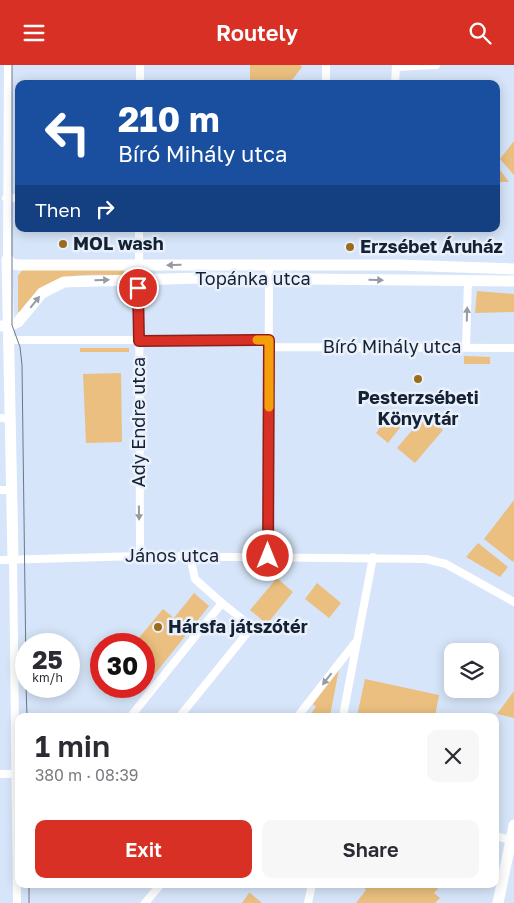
<!DOCTYPE html>
<html lang="en">
<head>
<meta charset="utf-8">
<style>
	:root { --surface:#fff; --page:#f7f7f7; --text:#2b2b33; --muted:#7c7c81; --accent:#d93025 }
	body { margin:0; font-family:"Golos Text",sans-serif; background:var(--page); color:var(--text); height:100vh; display:flex; flex-direction:column; font-size:19px; white-space:nowrap }
	* { box-sizing:border-box; margin:0 }
	p { font-size:16px; color:var(--muted) }
	.icon { flex:none; width:28px; height:28px; fill:none; stroke:currentColor; stroke-width:2; stroke-linecap:round; stroke-linejoin:round }
	.map { position:relative; flex:1; overflow:hidden }
	.panel { position:absolute; left:15px; top:648px; width:484px; height:175px; display:flex; flex-direction:column; background:var(--surface); border-radius:10px; box-shadow:0 2px 12px #0003 }
	.panel>* { flex:none }
	.top-card { position:absolute; left:15px; top:15px; width:485px; height:152px; border-radius:10px; box-shadow:0 2px 12px #0003; background:#1a4fa0; color:#fff; overflow:hidden }
	.fabs { position:absolute; left:444px; top:578px; display:grid; gap:10px }
	.fabs a { display:grid; place-items:center; width:55px; height:55px; border-radius:10px; background:var(--surface); box-shadow:0 2px 12px #0003; font-size:25px }
	.speed { position:absolute; left:15px; top:568px; display:flex; gap:10px; font-size:25px; font-weight:700; text-align:center }
	.speed>* { display:grid; place-content:center; width:65px; height:65px; border-radius:50%; background:var(--surface); box-shadow:0 2px 12px #0003; line-height:1 }
	.speed small { font-size:12px; font-weight:400 }
	.speed .limit { border:8px solid #d22; background:#fff; color:#111 }
	.pin { position:absolute; display:grid; place-items:center; width:42px; height:42px; color:#fff; margin:-21px; border:2px solid #fff; border-radius:50%; box-shadow:0 1px 5px #0007 }
	.me { position:absolute; width:55px; margin:-28px; rotate:0deg; stroke-linejoin:round; filter:drop-shadow(0 0 4px #0008) }
	.turn { display:flex; align-items:center; gap:18px; height:105px; padding:0 20px; font-size:22px }
	.turn .icon { width:65px; height:65px; stroke-width:2.5 }
	.turn b { display:block; font-size:35px; line-height:42px }
	.then { display:flex; align-items:center; height:48px; padding:0 20px; background:#0003; gap:10px; font-size:19px }
	.round { display:grid; place-items:center; flex:none; width:52px; height:52px; border-radius:10px; background:var(--page) }
	.headline { display:flex; align-items:center; justify-content:space-between; height:85px; padding:0 20px }
	h1 { font-size:30px; font-weight:600; line-height:38px }
	.action { display:flex; gap:10px; margin-top:auto; padding:10px 20px }
	.action a { flex:1; height:58px; border-radius:10px; background:var(--accent); color:#fff; font-size:20px; font-weight:600; line-height:58px; text-align:center }
	.action a+a { background:var(--page); color:var(--text) }
	header { display:flex; justify-content:space-between; align-items:center; height:65px; padding:0 20px; background:var(--accent); color:#fff; font-size:22px; font-weight:600 }
	.map>svg:first-child { display:block }
	.green { fill:#eabf7f }
	.lines { fill:none; stroke-linecap:round; stroke-linejoin:round }
	.street { stroke:#fff; stroke-width:8 }
	.secondary { stroke:#fff; stroke-width:11 }
	.tram { stroke:#6a788b; stroke-width:1 }
	.oneway { fill:#959ca4 }
	.route-casing { stroke:#8d1f18; stroke-width:12 }
	.route { stroke:#d93025; stroke-width:9 }
	.slow { stroke:#f59e0b; stroke-width:9 }
	.poi-dot { fill:#9a6d1c; stroke:#eaf1fc; stroke-width:2 }
	.labels { text-anchor:middle; stroke-width:5; stroke-linejoin:round; paint-order:stroke }
	.poi-label { font-size:18px; font-weight:bold; fill:#142234; stroke:#eaf1fc; text-anchor:start }
	.street-label { font-size:18px; fill:#142234; stroke:#eaf1fc }
</style>
</head>
<body>
<header><svg class="icon" aria-label="menu" viewBox="0 0 24 24"><path d="M4 6h16M4 12h16M4 18h16"/></svg>Routely<svg class="icon" aria-label="search" viewBox="0 0 24 24"><circle cx="10" cy="10" r="6"/><path d="M15 15l6 6"/></svg></header>
<div class="map">
<svg width="514" height="838" viewBox="0 0 514 838">
	<rect width="100%" height="100%" fill="#d6e5f9"/>
	<!-- green -->
	<path class="green" d="M250,0h50l2,2 -13,17h-39z
		M514,76v34l-14,-16z
		M496,100l13,17h-13z
		M23,204h101v6c-47,0 -76,-6 -104,38l-2,-1v-36z
		M477,226l37,3v18l-39,1z
		M80,283h49v4h-49z
		M464,291l26,1v7h-26z
		M121,308l1,69 -36,1 -3,-69z
		M393,345l13,10 -18,23 -12,-10z
		M425,350l18,15 -28,33 -18,-15z
		M514,435v60l-1,2 -29,-23z
		M478,478l30,24 -8,10 -34,-20z
		M277,513l16,14 -26,32 -17,-14z
		M317,518l24,20 -12,15 -24,-19z
		M194,528l15,13 -62,78 -3,-2v-38h-6v-5l25,-30 11,9z
		M339,604l-9,47h-21l7,-9 -3,-3z
		M365,614l74,16 -4,21h-78z
		M514,626v27l-17,-4z
		M365,819h77l-8,9 6,5 -5,5h-79l10,-13 -3,-4z
		M249,828h1l12,10h-20z"/>
	<g class="lines">
		<!-- street -->
		<path class="street" d="M140,0v19
			M326,0v19
			M396,2l40,-2
			M395,19l1,-19
			M6,133h13
			M139,164l1,327
			M7,194l1,-194
			M9,275h260
			M269,282l245,1
			M466,282l2,-67
			M0,353l11,1
			M0,425h12
			M190,491l5,23 27,24
			M268,491l1,-291
			M13,494l4,344
			M0,495l140,-4 286,3 20,5 68,38
			M131,651l91,-113 30,24 -72,89
			M298,651l57,-73
			M343,651l30,-159
			M0,709h15
			M495,771l16,4
			M145,838l16,-19
			M308,838l4,-19"/>
		<!-- secondary -->
		<path class="secondary" d="M7,194l5,5 7,1h379l116,4
			M7,194l6,300
			M0,261h9l9,-4 24,-29 22,-11 137,-4 313,3
			M498,838l16,-78"/>
		<!-- tram -->
		<path class="tram" d="M12,0v260l8,22 2,18 4,304
			M26,621l1,30
			M29,819v19"/>
	</g>
	<!-- one-way arrows -->
	<defs><path id="oneway-solid" d="M-6-.8H1V-3.2L6.5 0L1 3.2V.8H-6Z" transform="scale(1.25)"/></defs>
	<g class="oneway">
		<use href="#oneway-solid" transform="translate(174 200) rotate(179)"/>
		<use href="#oneway-solid" transform="translate(102 215) rotate(-2)"/>
		<use href="#oneway-solid" transform="translate(376 215) rotate(1)"/>
		<use href="#oneway-solid" transform="translate(35 237) rotate(-51)"/>
		<use href="#oneway-solid" transform="translate(467 249) rotate(-88)"/>
		<use href="#oneway-solid" transform="translate(139 448) rotate(89)"/>
		<use href="#oneway-solid" transform="translate(327 614) rotate(128)"/>
	</g>
	<g class="lines">
		<!-- route casing -->
		<g class="route-casing">
			<path id="route" d="M138,223l1,53 130,-1 -1,216"/>
		</g>
		<!-- route -->
		<use href="#route" class="route"/>
		<!-- slow -->
		<path class="slow" d="M257,275h12v67"/>
	</g>
	<!-- markers -->
	<g class="poi-dot">
		<circle cx="63" cy="179" r="5"/>
		<circle cx="350" cy="182" r="5"/>
		<circle cx="418" cy="314" r="5"/>
		<circle cx="158" cy="562" r="5"/>
	</g>
	<g class="labels">
		<!-- poi labels -->
		<g class="poi-label">
			<text x="73" y="185">MOL wash</text>
			<text x="360" y="188">Erzsébet Áruház</text>
			<text x="418" y="339" text-anchor="middle">Pesterzsébeti<tspan x="418" dy="21">Könyvtár</tspan></text>
			<text x="168" y="568">Hársfa játszótér</text>
		</g>
		<!-- street labels -->
		<g class="street-label">
			<text x="253" y="220">Topánka utca</text>
			<text x="392" y="288">Bíró Mihály utca</text>
			<text transform="translate(139 357) rotate(-90)" y="6">Ady Endre utca</text>
			<text x="172" y="497">János utca</text>
		</g>
	</g>
</svg>
<div class="fabs">
<a><svg class="icon" aria-label="layers" viewBox="0 0 24 24"><path d="M12 4l9 5-9 5-9-5zM3 14l9 5 9-5"/></svg></a>
</div>
<div class="speed"><div>25<small>km/h</small></div><div class="limit">30</div></div>
<div class="pin" style="left:138px;top:223px;background:#d93025"><svg class="icon" aria-label="arrive" viewBox="0 0 24 24"><path d="M6 21V4h12l-3 4 3 4H6"/></svg></div>
<svg class="me" style="left:268px;top:491px" viewBox="-20 -20 40 40"><circle r="17" fill="#d93025" stroke="#fff" stroke-width="3"/><path d="M0-11L8 9 0 5-8 9z" fill="#fff"/></svg>
<div class="top-card">
<div class="turn"><svg class="icon" aria-label="left" viewBox="0 0 24 24"><path d="M17 20v-9H6M10 6l-5 5 5 5"/></svg><div><b>210 m</b>Bíró Mihály utca</div></div>
<div class="then">Then<svg class="icon" aria-label="right" viewBox="0 0 24 24"><path d="M7 20v-9h11M14 6l5 5-5 5"/></svg></div>
</div>
<section class="panel">
<div class="headline"><div><h1>1 min</h1><p>380 m · 08:39</p></div><a class="round"><svg class="icon" aria-label="close" viewBox="0 0 24 24"><path d="M6 6l12 12M18 6L6 18"/></svg></a></div>
<div class="action"><a>Exit</a><a>Share</a></div>
</section>
</div>
</body>
</html>
